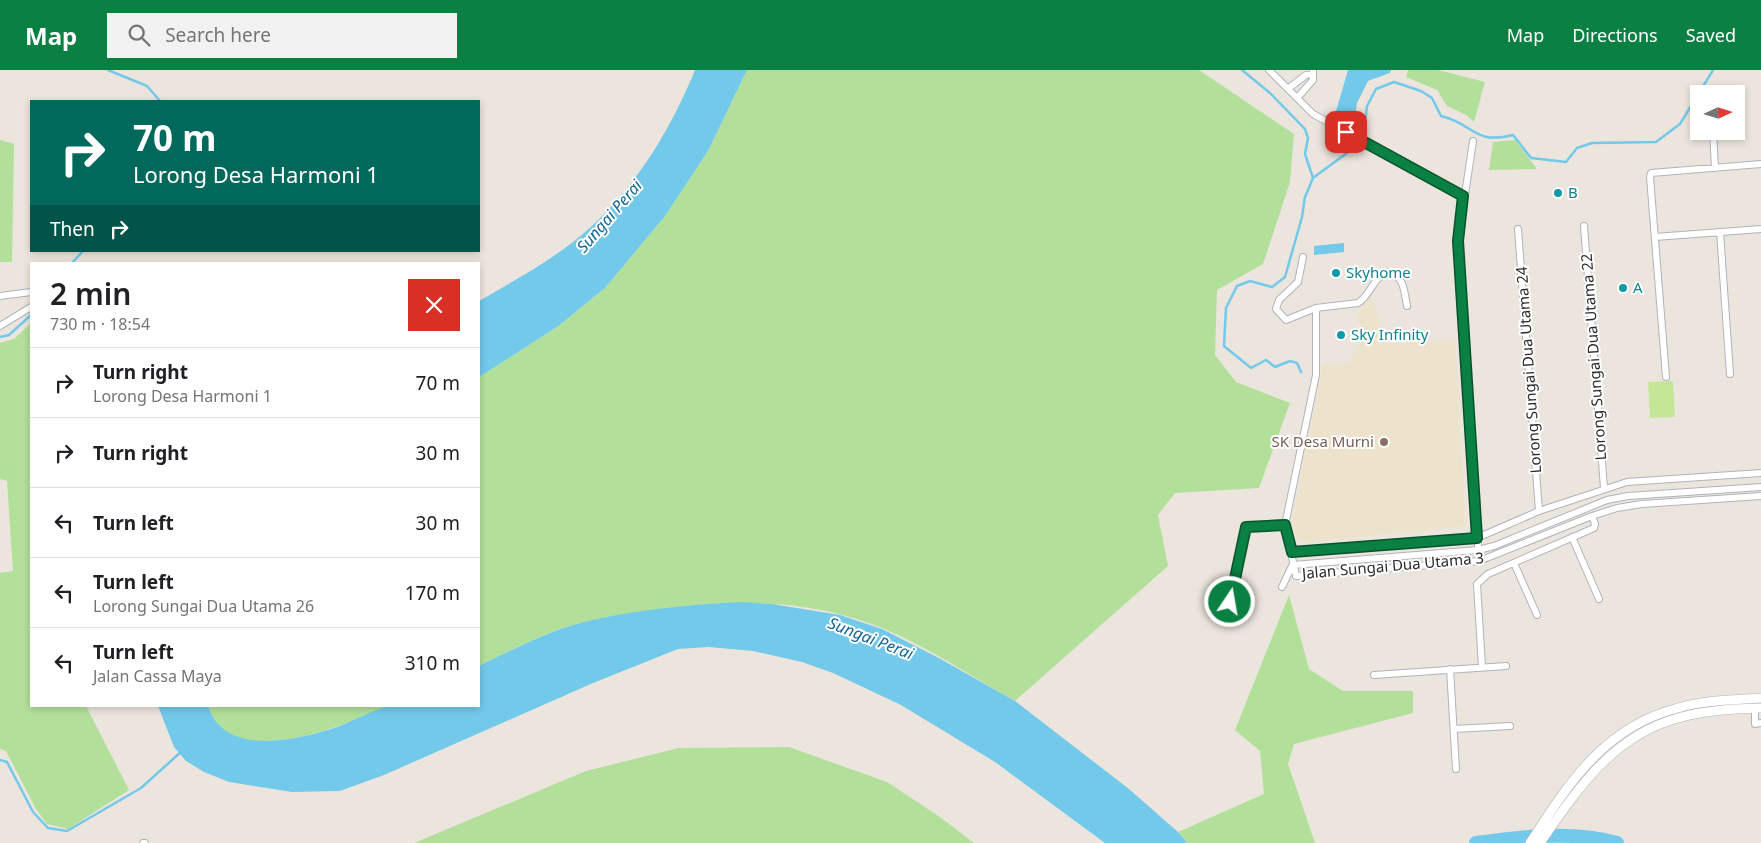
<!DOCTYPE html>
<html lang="en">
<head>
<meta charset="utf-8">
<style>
	:root { --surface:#fff; --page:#f2f2f2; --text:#202124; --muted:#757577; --line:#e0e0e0; --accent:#0b8043 }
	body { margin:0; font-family:"Noto Sans",sans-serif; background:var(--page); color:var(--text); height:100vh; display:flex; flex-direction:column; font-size:19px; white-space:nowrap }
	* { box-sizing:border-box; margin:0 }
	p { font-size:16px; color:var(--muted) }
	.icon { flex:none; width:28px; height:28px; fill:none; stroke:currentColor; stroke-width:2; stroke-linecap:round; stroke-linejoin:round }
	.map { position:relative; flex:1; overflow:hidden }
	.drawer { position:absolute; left:30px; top:192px; width:450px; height:445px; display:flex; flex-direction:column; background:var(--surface); border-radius:0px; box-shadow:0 2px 8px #0003 }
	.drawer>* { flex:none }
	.guide { position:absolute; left:30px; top:30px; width:450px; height:152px; border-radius:0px; box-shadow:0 2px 8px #0003; background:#00695c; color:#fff; overflow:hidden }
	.needle { width:32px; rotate:86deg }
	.tools { position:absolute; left:1690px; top:15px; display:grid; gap:10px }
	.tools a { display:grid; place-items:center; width:55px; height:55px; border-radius:0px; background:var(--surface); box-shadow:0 2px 8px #0003; font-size:25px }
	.pin { position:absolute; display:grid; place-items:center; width:42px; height:42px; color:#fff; margin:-21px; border-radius:10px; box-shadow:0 2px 8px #0006 }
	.me { position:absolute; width:55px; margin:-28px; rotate:12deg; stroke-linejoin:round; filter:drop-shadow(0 0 4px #0008) }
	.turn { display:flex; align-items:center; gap:18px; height:105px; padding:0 20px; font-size:22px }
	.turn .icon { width:65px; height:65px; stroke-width:2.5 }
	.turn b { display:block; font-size:35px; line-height:42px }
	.then { display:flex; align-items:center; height:48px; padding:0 20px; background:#0003; gap:10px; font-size:19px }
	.round { display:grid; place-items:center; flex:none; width:52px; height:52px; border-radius:0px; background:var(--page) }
	.headline { display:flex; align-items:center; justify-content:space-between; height:85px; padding:0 20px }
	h1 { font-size:30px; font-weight:600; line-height:38px }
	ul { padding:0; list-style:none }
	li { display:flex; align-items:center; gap:15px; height:70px; padding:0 20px; border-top:1px solid var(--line) }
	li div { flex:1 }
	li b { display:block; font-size:19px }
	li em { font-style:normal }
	header { display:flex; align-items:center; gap:30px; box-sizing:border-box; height:70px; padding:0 25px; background:var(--accent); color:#fff }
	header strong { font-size:24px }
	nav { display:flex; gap:28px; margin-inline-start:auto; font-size:18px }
	.search { width:350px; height:45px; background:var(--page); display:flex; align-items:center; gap:12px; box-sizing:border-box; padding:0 18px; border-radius:0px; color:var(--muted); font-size:19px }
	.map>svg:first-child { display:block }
	.education { fill:#ede3cd }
	.green { fill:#b2e09b }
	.pitch { fill:#c4e797 }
	.water { fill:#73c9ea }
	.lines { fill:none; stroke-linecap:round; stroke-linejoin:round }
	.stream { stroke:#73c9ea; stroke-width:2.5 }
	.river { stroke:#73c9ea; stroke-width:14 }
	.street-casing { stroke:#b0b3bd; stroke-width:8 }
	.secondary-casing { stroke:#b0b3bd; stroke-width:10 }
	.street { stroke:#fff; stroke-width:6 }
	.secondary { stroke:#fff; stroke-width:9 }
	.route-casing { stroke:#07532c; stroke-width:12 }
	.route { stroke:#0b8043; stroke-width:9 }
	.culture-dot { fill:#0f9aa8; stroke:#fff; stroke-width:2 }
	.education-dot { fill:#8d6e63; stroke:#fff; stroke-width:2 }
	.labels { text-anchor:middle; stroke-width:4; stroke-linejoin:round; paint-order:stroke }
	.culture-label { font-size:15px; fill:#0d838f; stroke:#fff; text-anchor:start }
	.street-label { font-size:15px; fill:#2a2a2a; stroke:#fff }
	.education-label { font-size:15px; fill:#785e54; stroke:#fff; text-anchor:end }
	.water-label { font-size:16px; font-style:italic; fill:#126796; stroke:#fff }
</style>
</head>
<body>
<header>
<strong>Map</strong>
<div class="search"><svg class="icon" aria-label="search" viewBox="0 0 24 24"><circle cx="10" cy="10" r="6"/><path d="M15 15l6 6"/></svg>Search here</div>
<nav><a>Map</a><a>Directions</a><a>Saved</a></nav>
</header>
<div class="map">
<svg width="1761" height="773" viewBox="0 0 1761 773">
	<rect width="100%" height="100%" fill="#ece5dd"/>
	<!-- education -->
	<path class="education" d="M1371,226l13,37 1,11 70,-4 11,186 -163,17 -8,-6 -3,-16 31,-157 27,-2 11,-23 -4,-23z"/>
	<!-- green -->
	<path class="green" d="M747,0h452l95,64 -4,48 -27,82 -46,26 -2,65 21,27 54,21 -31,85 -84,5 -17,22 10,51 -153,135c-44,-25 -87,-54 -133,-73 -79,-32 -164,-29 -246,-15 -21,4 -43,6 -63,12 -33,10 -64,26 -94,41v-289l78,-50 48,-39 60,-72 43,-65z
		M1408,0h30l47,12 -11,40 -8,-7 -19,-9 -10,-16 -31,-13z
		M0,70l14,4 -2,118h-12z
		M1515,70l22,29 -48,1 4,-28z
		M31,253v383h55l43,84 -61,39 -21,-5 -11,-15 -30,-58 -6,-2v-176l13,-2 -6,-90 -7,-2v-136l14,-4z
		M1289,525l20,74 34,22h70v22l-119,31 -6,20 27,79h-128l-9,-11 86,-38 -4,-43 -25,-21z
		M208,636h182c-44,18 -160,69 -182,0z
		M789,677l98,35 53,35 34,26h-560l172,-72 93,-23z"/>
	<!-- pitch -->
	<path class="pitch" d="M1673,311l2,36 -25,1 -2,-36z"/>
	<!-- water -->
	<path class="water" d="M695,0h52l-39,81 -43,65 -60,72 -48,39 -78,50v-76c38,-22 81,-45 114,-76 45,-42 79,-98 102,-155z
		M1348,0h43l-1,3 -22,8 -11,22 -4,25 -19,-10z
		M1344,173v9l-30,3v-9z
		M743,532l29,2 68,11 42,14 55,28 78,44 114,88 49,43 9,11h-82l-110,-81 -94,-57 -68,-32 -31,-11 -49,-11 -44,-4 -31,2 -85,34 -209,92 -44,16 -48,1 -63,-10 -25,-10 -18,-11 -12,-14 -16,-41h50c17,52 89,34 129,21 17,-6 35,-17 53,-21 9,-1 19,0 27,0 21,0 41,0 62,0v-40c30,-15 62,-31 94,-41 51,-14 117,-21 170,-23z"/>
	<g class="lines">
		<!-- stream -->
		<path class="stream" d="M108,0l39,16 13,15
			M1242,0l28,23 35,36 3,9 -3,16 8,24 -8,19 -3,20 -17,60 -13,10 -22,-6 -13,5 -11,22 -2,38 27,22 15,-8 9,7 15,-6 7,2 4,9
			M1364,61l3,-25 9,-17 18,-7 27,9 11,7 9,18c34,8 32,29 72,19l18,23 35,4 11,-14 15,-5 64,-1 24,-18 33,-54
			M1313,108l42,-31
			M71,194l12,-13
			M0,267l9,-2 22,-20
			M0,690l7,2 26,50 15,16 19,3 74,-43 41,-37"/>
		<!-- river -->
		<path class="river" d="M1476,773c45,-6 97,-13 141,0"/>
		<!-- street casing -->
		<g class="street-casing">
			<path id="street" d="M1269,0l44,44 150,82
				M1289,18l17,-13 6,-1
				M1298,27l15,-17v-10
				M1713,61l2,37
				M1473,71l-15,100 21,320
				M1584,156l20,262
				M1518,159l21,282
				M1720,162l10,142
				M1655,167l106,-8
				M1303,187l-5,25 -19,18 -3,9 10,11 30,-12 42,-5c13,-8 15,-26 30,-31 17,4 16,20 19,34
				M0,226l31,-4
				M1316,238v67l-31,150 11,51 183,-15 113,-45 25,-8 25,-4 119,-8
				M0,256l31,-19
				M1666,307l-16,-200 1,-4 110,-9
				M1572,467l27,62
				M1292,482l185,-14 62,-27 88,-29 134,-9
				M1514,493l23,52
				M1293,495l185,-15 16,-4 113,-46 21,-4 133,-9
				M1282,517l10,-21
				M1230,532l16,-75 39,-2
				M1482,597l-5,-83 11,-10 106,-46 1,-4 -3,-8
				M1450,599l6,100
				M1374,605l132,-9
				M1755,638v16l6,-1
				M1454,659l56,-3
				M143,773h2"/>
		</g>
		<!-- secondary casing -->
		<g class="secondary-casing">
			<path id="secondary" d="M1530,773c39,-60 74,-116 148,-135 26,-8 56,-8 83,-10
				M1540,773c37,-53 72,-107 138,-125 26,-8 56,-9 83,-10"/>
		</g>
		<!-- street -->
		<use href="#street" class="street"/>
		<!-- secondary -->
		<use href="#secondary" class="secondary"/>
	</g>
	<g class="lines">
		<!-- route casing -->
		<g class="route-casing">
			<path id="route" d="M1230,532l16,-75 39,-2 7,27 185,-14 -19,-297 5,-45 -117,-64"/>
		</g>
		<!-- route -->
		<use href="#route" class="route"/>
	</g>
	<!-- markers -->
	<g class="culture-dot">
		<circle cx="1558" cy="123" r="5"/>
		<circle cx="1336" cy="203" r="5"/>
		<circle cx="1623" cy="218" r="5"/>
		<circle cx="1341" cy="265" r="5"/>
	</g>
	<circle class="education-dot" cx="1384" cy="372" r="5"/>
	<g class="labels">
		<!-- culture labels -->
		<g class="culture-label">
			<text x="1568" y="128">B</text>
			<text x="1346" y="208">Skyhome</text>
			<text x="1633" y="223">A</text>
			<text x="1351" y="270">Sky Infinity</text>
		</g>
		<!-- street labels -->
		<g class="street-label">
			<text transform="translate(1594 287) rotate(-94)" y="5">Lorong Sungai Dua Utama 22</text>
			<text transform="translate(1529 300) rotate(-94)" y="5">Lorong Sungai Dua Utama 24</text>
			<text transform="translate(1393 496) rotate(-5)" y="5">Jalan Sungai Dua Utama 3</text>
		</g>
		<!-- education labels -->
		<g class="education-label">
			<text x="1374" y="377">SK Desa Murni</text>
		</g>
		<!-- water labels -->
		<g class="water-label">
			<text transform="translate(609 146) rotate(-49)" y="6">Sungai Perai</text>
			<text transform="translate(871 568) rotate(21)" y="6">Sungai Perai</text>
		</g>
	</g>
</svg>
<div class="tools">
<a><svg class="needle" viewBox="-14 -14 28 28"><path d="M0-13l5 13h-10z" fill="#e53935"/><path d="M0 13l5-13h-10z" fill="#757577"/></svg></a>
</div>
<div class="pin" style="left:1346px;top:62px;background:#d93025"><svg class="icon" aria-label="arrive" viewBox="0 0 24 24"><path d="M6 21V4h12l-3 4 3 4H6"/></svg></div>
<svg class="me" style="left:1230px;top:532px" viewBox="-20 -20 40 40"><circle r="17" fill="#0b8043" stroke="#fff" stroke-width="3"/><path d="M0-11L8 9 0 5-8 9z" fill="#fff"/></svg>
<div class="guide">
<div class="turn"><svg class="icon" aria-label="right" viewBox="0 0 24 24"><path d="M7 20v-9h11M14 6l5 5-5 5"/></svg><div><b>70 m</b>Lorong Desa Harmoni 1</div></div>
<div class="then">Then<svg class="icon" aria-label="right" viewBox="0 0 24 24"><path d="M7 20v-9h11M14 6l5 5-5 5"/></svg></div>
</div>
<section class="drawer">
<div class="headline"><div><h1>2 min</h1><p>730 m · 18:54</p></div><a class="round" style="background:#d93025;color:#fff"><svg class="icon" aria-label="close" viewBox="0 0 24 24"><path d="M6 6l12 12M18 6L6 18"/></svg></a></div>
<ul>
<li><svg class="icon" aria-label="right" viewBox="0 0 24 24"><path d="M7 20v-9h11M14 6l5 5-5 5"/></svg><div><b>Turn right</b><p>Lorong Desa Harmoni 1</p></div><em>70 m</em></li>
<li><svg class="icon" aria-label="right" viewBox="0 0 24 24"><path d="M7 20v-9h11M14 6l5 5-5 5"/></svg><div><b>Turn right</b></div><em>30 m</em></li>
<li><svg class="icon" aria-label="left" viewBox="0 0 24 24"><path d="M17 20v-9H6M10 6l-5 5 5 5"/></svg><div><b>Turn left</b></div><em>30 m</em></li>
<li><svg class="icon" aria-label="left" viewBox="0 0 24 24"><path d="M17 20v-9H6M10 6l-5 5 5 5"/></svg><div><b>Turn left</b><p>Lorong Sungai Dua Utama 26</p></div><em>170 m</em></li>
<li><svg class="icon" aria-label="left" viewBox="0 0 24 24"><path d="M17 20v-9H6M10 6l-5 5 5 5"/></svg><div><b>Turn left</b><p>Jalan Cassa Maya</p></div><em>310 m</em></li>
</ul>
</section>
</div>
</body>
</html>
